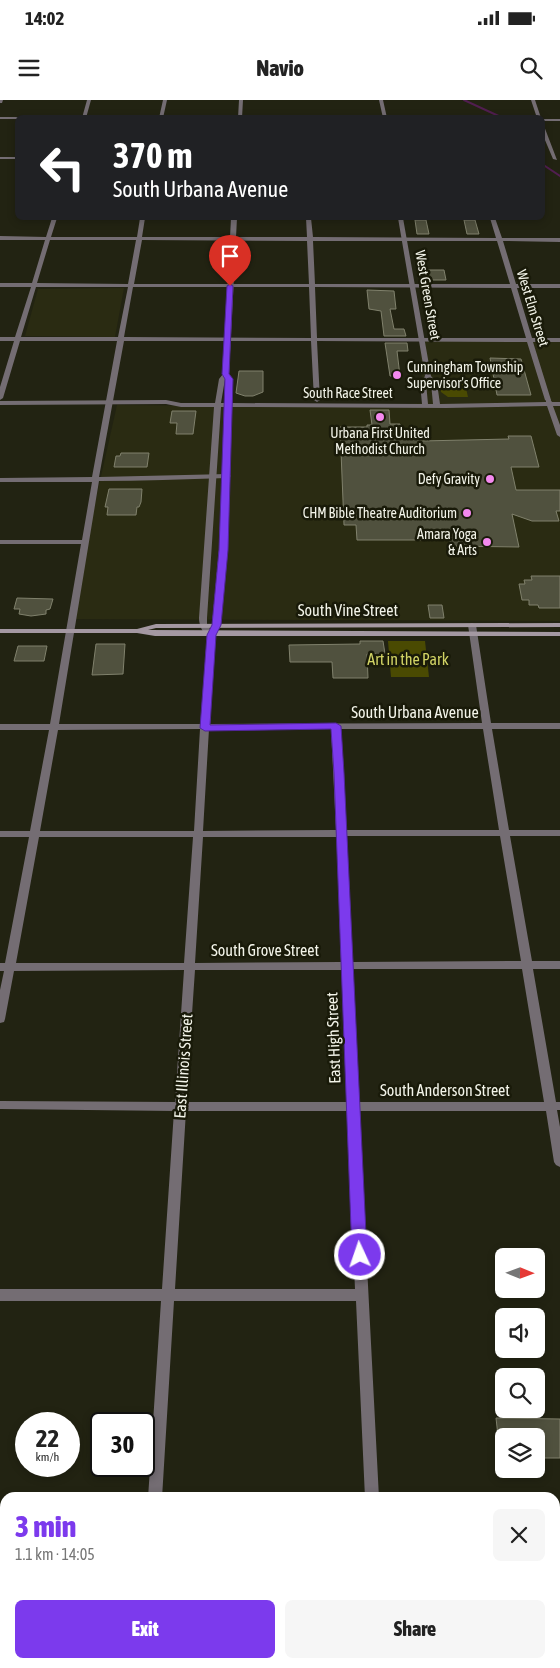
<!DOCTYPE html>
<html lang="en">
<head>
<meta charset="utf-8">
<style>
	:root { --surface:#fff; --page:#f6f6f6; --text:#222; --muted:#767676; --accent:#7c3aed }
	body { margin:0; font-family:"Asap Condensed",sans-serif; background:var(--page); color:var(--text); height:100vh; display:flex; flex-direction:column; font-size:19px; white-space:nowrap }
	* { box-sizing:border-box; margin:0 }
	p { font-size:16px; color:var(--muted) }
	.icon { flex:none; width:28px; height:28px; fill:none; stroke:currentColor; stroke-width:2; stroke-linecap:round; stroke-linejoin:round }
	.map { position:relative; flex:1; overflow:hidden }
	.drawer { position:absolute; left:0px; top:1392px; width:560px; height:176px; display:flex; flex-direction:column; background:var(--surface); border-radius:15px 15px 0 0; box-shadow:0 2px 8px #0003 }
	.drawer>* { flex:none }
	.banner { position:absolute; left:15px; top:15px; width:530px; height:105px; border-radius:8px; box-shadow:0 2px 8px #0003; background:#202124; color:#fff; overflow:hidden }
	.needle { width:32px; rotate:91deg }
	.fabs { position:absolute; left:495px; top:1148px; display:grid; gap:10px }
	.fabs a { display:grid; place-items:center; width:50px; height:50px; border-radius:8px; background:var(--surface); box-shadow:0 2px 8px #0003; font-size:25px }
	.speed { position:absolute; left:15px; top:1312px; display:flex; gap:10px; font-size:25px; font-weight:700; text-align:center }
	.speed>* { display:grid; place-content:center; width:65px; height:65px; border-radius:50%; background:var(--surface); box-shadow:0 2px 8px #0003; line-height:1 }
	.speed small { font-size:12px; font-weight:400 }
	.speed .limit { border:2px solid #111; border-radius:8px; background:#fff; color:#111 }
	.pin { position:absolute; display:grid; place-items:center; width:42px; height:42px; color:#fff; margin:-51px -21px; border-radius:50% 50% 50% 0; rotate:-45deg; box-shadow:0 0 5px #0007 }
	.pin .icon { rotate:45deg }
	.me { position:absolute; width:55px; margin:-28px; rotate:357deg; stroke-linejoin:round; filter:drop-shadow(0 0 4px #0008) }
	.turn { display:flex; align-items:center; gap:18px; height:105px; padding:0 15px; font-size:22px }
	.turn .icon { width:65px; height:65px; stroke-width:2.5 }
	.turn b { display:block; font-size:35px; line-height:42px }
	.round { display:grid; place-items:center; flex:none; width:52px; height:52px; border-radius:8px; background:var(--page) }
	.overview { display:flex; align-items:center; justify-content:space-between; height:85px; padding:0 15px }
	h1 { font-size:30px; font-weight:800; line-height:38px; color:var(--accent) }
	.primary-button { display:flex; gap:10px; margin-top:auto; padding:10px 15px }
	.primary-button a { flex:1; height:58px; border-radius:8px; background:var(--accent); color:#fff; font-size:20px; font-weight:800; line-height:58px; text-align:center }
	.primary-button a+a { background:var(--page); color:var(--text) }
	.status { display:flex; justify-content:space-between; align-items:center; height:35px; padding:0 25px; background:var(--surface); direction:ltr }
	.status svg { height:14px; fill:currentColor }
	header { display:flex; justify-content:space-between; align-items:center; height:65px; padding:0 15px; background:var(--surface); font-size:22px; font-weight:800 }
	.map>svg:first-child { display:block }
	.built { fill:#2a2b12 }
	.green { fill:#4a4a02 }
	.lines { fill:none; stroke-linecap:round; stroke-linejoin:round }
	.stream { stroke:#511e50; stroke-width:2 }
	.building { fill:#50513e; stroke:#80816c }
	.minor { fill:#746d73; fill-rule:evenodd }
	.tertiary { fill:#746d73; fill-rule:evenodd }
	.secondary { fill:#a498a2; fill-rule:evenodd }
	.route { fill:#7c3aed; stroke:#51269a }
	.poi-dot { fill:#f489ef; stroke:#191a09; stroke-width:2 }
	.labels { text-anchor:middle; stroke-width:5; stroke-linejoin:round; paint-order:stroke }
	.far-street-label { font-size:14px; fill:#f3f4e9; stroke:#191a09 }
	.far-poi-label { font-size:14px; fill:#f3f4e9; stroke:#191a09; text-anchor:end }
	.street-label { font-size:16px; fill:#f3f4e9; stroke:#191a09 }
	.park-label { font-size:16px; fill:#d1d365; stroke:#191a09 }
</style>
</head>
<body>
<div class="status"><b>14:02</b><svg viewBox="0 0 49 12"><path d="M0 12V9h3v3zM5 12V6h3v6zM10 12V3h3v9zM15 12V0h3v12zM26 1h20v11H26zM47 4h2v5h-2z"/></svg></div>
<header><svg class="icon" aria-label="menu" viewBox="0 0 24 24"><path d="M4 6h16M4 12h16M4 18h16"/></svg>Navio<svg class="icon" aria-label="search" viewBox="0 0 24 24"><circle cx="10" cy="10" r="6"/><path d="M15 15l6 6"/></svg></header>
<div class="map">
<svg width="560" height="1568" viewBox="0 0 560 1568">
	<rect width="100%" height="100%" fill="#222312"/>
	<!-- built -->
	<path class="built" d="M124,188l-9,49 -90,-1 13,-47z
		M423,240h137v281l-491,-2 48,-214 245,2 61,-4 -3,-57z"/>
	<!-- green -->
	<path class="green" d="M439,284h26l3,13h-20l-7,-5z
		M388,541h37l4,36h-38z"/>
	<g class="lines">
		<!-- stream -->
		<path class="stream" d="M464,0l39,18
			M542,64l18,12"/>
	</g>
	<!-- building -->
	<path class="building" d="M415,120h11l3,14h-12z
		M464,120h11l4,14h-12z
		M422,170h22l2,10h-22z
		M367,190l27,1 2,18h-6l4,20h10l2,7h-22l-3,-25 -12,-2z
		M385,243h22l1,8h-11l3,25h-10z
		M490,258l31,1 10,36h-34z
		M239,271h24v21l-10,4h-8l-9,-3z
		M370,310h19l1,14h10l1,5h18l2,12 88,-2 -1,-3h23l8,31h-28l5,23h44v21h-4l3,10h-27l-20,-7 7,33 -69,-1v-6h-93l-1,-15h-12l-4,-98h27v-2h5z
		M172,311h24l-3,23h-17l1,-11h-7z
		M121,353h28l-2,14h-33l2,-11h4z
		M109,389h33l-1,13 -2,5h-2l-1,8h-29l1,-8h-3z
		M531,476h29v32h-21l-1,-3h-9v-5h-7l-3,-16h6l-1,-4h8z
		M17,498l36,1 -3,10 -4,1v4l-15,2 -12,-2 1,-5h-6z
		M428,505h14l2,13h-14z
		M360,541h23l2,13h-18l1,24h-35l-1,-16h-42l-1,-17 71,-1z
		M96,544h29l-2,30 -31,1z
		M18,546h29l-3,15h-30z
		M496,1318l64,1v39h-24v-22h-38z"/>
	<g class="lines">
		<!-- minor -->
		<path class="minor" d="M0,0h3l-1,3h-2z
			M87,0h4l-5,18h-4z
			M163,0h4l-4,18h-4z
			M531,0h4l6,18h-4z
			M0,17h18l2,1h-2v1h-18z
			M542,19h18v2h-18z
			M542,25l2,1 13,34 -4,-1 -11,-26z
			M0,57h18v2h-18z
			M52,118h5l-6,19h86l3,-19h5l-3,19h165l-1,-19h5l2,19 183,1 -6,-20h5l7,20h58v4l-57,-1 13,43h44v4h-43l15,50h28v4h-27l18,58 -3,2 -3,-2 -18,-58 -210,-1 3,59 -3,2 -3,-2 -3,-59h-187l-25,136 128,-3 4,2 -4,2c-43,1 -85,3 -128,3l-40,243h142l6,-89 4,-2 4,2 -5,89 272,-1 -14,-98 4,-2 4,2 15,98h69v6h-68l17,101h51v6h-50l22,125h28v8h-27l23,133h4v8h-3l3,17v40l-4,-2 -2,-3 -8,-51h-187l20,387h-14l-9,-197h-182l-12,197h-14l13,-197h-161v-12h162l12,-178 -174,-2v-8l175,1 9,-132 -170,1 -9,48 -1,3 -4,1v-33l4,-19h-4v-8h5l24,-126h-29v-6h30l19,-101h-49v-6h50l31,-180h-81v-4h82l10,-58h-92v-4l92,-1 25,-136h-97l-17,57 -3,2v-13l14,-46h-14v-4h15l16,-50h-31v-4h32l13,-43h-45v-4l46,1zM50,140h86l-8,44 -91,-1zM142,140l165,1 2,43h-175zM313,141h184l13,43h-195zM36,187h92l-10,50h-97zM133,187h176l2,51 -187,-1zM315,187l196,1 15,50h-209zM200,629l-6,102h-154l18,-101zM209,629h122l5,101 -133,1zM340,629h143l16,101h-153zM346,736h154l21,125 -169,1zM39,737h154l-9,126h-168zM203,737h134l4,125 -146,1zM352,869h170l22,133h-186zM195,870h147l5,132h-161zM186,1011h161l8,178h-180z
			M555,1466h5v14h-5z
			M137,1564h16l-1,4h-16z"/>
		<!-- tertiary -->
		<path class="tertiary" d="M239,0h4l-1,18h-4z
			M379,0h4l4,18h-4z
			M231,118h6l-8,156 3,5 -1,24 191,1 -2,-21 5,-7 -27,-158h5l28,158 6,7 3,21 106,-2v-3h4l2,3h8v4h-7l7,19v12l-3,-2 -10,-29 -101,2 -215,-1 -4,143 -7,75 -6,12c-10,1 -15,-11 -15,-19l15,-211h-33l-15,-3 -166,1v-4l166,-1 15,3h34l4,-24 4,-5zM225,279v24h-4zM428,280l3,3 2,21h-5l-2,-21zM221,307h4l-6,143 -7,75 -2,4 -3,-4v-7z"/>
		<!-- secondary -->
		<path class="secondary" d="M560,523v4l-404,1 -8,2 412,2v4h-405l-18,-3h-137v-4h137l19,-5z"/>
	</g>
	<!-- route -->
	<path class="route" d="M230,184l3,2 -4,88 4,5 -5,171 -7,75 -5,10 -6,90 126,-2 5,3 3,47 23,482 -2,4 -5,2 -5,-2 -3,-4 -18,-482 -3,-44 -126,2 -5,-3 7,-93 5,-10 7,-75 6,-171 -3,-5 5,-88z"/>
	<!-- markers -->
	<g class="poi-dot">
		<circle cx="397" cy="275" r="5"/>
		<circle cx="380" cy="317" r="5"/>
		<circle cx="490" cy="379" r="5"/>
		<circle cx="467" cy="413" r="5"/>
		<circle cx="487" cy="442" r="5"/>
	</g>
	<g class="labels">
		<!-- far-street labels -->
		<g class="far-street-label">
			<text transform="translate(428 195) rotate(80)" y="5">West Green Street</text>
			<text transform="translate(533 208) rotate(73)" y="5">West Elm Street</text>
			<text x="348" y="298">South Race Street</text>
		</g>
		<!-- far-poi labels -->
		<g class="far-poi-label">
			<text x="407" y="272" text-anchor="start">Cunningham Township<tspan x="407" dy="16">Supervisor's Office</tspan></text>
			<text x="380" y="338" text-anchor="middle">Urbana First United<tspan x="380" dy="16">Methodist Church</tspan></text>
			<text x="480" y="384">Defy Gravity</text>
			<text x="457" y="418">CHM Bible Theatre Auditorium</text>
			<text x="477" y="439">Amara Yoga<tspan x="477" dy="16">&amp; Arts</tspan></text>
		</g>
		<!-- street labels -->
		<g class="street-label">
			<text x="348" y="516">South Vine Street</text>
			<text x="415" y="618">South Urbana Avenue</text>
			<text x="265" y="856">South Grove Street</text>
			<text transform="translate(333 938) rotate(-92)" y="6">East High Street</text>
			<text transform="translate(183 966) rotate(-86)" y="6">East Illinois Street</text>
			<text x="445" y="996">South Anderson Street</text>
		</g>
		<!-- park labels -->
		<g class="park-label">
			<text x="408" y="565">Art in the Park</text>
		</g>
	</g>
</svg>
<div class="fabs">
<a><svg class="needle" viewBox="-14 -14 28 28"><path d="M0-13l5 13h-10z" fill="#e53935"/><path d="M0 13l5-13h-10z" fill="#767676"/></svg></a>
<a><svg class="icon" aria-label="sound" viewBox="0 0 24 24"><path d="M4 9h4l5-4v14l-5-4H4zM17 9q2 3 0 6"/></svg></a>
<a><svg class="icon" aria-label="search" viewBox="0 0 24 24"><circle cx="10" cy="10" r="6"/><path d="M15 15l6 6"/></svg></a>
<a><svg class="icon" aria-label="layers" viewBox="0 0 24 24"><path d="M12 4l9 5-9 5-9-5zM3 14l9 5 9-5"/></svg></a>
</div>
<div class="speed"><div>22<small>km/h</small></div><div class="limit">30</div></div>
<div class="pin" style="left:230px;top:186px;background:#d93025"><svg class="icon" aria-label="arrive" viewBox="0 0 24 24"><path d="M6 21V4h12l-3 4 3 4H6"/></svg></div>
<svg class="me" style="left:360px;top:1155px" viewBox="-20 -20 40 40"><circle r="17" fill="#7c3aed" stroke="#fff" stroke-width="3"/><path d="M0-11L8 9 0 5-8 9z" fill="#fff"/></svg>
<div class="banner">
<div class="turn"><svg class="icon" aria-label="left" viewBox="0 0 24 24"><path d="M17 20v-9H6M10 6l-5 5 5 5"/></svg><div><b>370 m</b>South Urbana Avenue</div></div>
</div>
<section class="drawer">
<div class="overview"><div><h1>3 min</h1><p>1.1 km · 14:05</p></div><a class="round"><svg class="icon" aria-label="close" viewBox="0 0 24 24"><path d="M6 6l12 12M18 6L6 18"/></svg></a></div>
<div class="primary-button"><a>Exit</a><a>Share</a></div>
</section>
</div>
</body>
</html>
